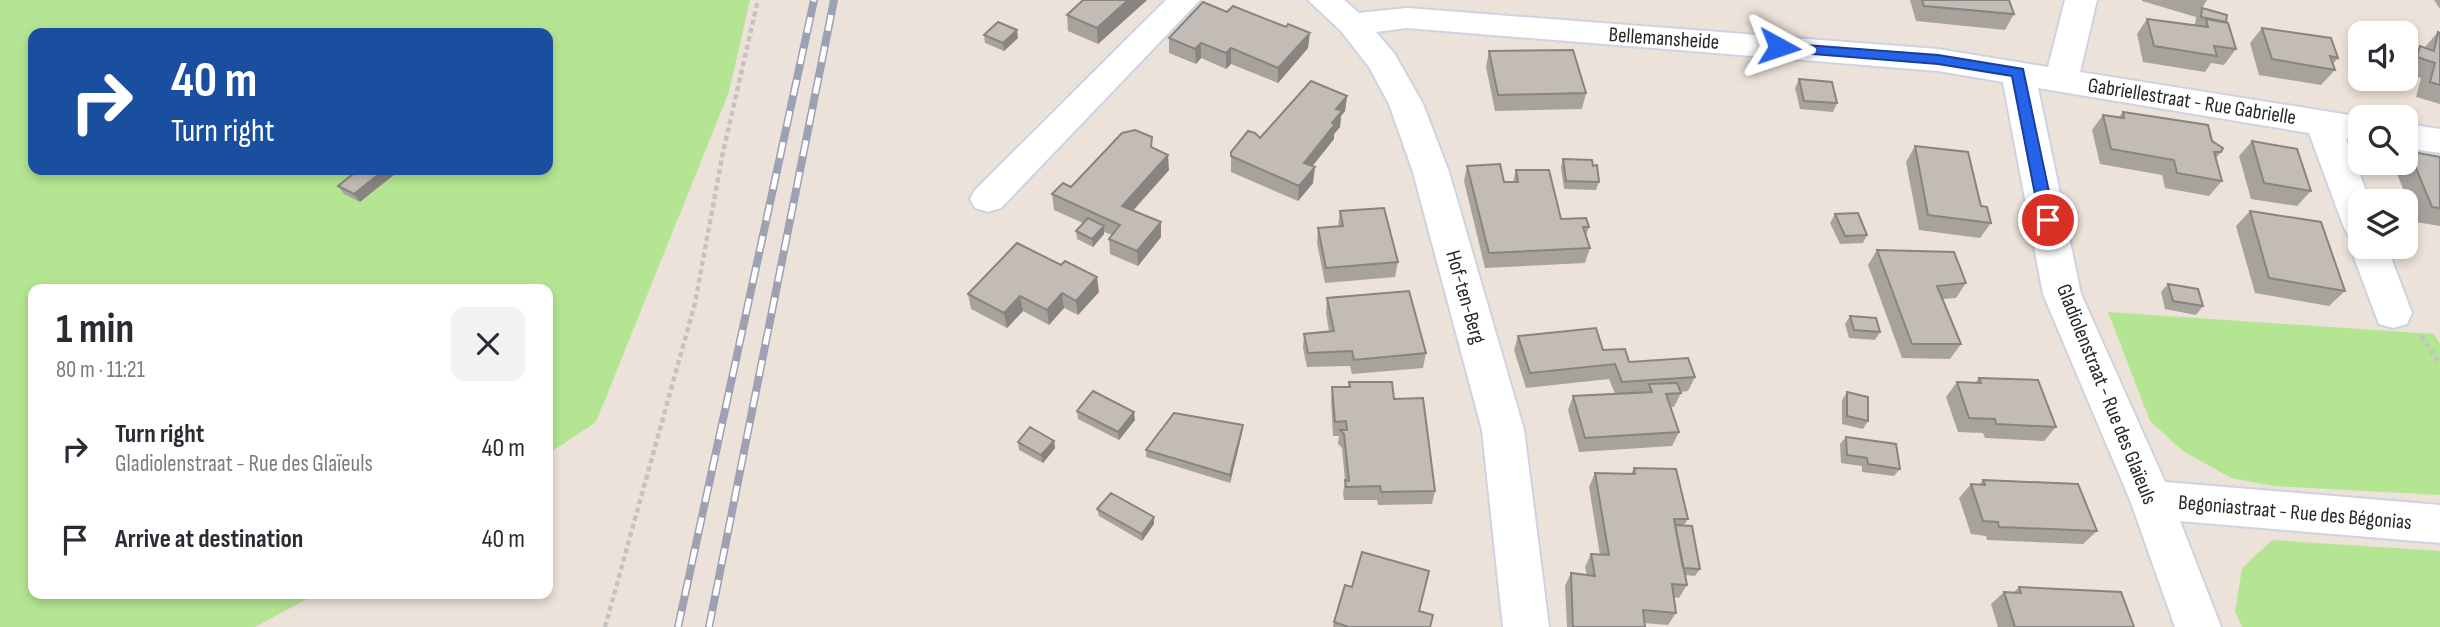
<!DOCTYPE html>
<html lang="en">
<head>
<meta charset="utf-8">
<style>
	:root { --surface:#fff; --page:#f2f2f3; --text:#2b2b33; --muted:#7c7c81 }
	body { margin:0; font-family:"Sofia Sans Condensed",sans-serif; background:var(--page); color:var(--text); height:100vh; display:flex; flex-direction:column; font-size:26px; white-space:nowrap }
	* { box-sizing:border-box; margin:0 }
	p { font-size:23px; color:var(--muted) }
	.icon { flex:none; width:38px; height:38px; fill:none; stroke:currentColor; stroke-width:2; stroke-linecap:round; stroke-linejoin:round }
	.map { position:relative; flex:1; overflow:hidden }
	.drawer { position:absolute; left:28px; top:284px; width:525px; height:315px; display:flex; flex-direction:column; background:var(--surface); border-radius:14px; box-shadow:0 4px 10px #0003 }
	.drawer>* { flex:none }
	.top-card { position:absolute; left:28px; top:28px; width:525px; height:147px; border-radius:14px; box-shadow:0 4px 10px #0003; background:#1a4fa0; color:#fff; overflow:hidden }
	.fabs { position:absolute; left:2348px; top:21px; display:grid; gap:14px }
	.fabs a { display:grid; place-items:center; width:70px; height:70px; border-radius:14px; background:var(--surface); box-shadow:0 4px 10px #0003; font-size:35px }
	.pin { position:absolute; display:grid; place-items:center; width:60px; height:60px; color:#fff; margin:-30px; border:4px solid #fff; border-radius:50%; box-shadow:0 2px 7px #0007 }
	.me { position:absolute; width:77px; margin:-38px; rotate:95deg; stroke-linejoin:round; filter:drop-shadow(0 0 5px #0008) }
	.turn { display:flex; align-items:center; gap:24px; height:147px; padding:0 28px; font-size:32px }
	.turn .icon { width:91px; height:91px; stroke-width:2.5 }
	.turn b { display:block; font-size:49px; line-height:60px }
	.round { display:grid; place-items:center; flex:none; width:74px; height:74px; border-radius:14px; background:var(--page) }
	.summary { display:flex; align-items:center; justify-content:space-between; height:119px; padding:0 28px }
	h1 { font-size:42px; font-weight:700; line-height:52px }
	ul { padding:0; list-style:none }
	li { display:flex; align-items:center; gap:21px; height:91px; padding:0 28px }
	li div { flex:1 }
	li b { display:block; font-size:26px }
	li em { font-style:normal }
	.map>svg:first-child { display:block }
	.green { fill:#b4e592; fill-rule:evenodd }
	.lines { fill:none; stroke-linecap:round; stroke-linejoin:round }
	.minor-casing { stroke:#ced3e2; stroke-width:4 }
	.path { stroke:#c3c3c3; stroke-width:4.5; stroke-dasharray:5 3.5; stroke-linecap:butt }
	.minor { fill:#fff; fill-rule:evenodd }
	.rail-casing { stroke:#9ca1b4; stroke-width:8 }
	.rail { stroke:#fff; stroke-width:5; stroke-dasharray:16; stroke-linecap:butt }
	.wall { fill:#a8a29d }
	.shaded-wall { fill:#88847f }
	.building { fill:#c3bcb6; stroke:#88847f; stroke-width:2 }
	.route { fill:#2563eb; stroke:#184099; stroke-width:2 }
	.labels { text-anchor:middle; stroke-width:5; stroke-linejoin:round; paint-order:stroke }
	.street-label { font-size:21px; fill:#282828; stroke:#fff }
</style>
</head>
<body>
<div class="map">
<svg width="2440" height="627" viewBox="0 0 2440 627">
	<rect width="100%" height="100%" fill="#ece2d9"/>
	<!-- green -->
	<path class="green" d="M0,0h750l-21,92 -133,330 -48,32v-165h-515v304h285l-63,34h-255zM33,33h515v137h-515z
		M2108,312l326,22 6,10v151l-166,-9 -43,-8 -48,-27 -33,-30z
		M2272,540l168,11v76h-198l-7,-15 7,-44z"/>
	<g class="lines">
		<!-- minor casing -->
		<g class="minor-casing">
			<path id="minor" d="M1166,0h34l-199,208 -13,4 -13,-4 -5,-9 5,-9z
				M1308,0h36l15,13 48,-5 531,41 110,18 17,-67h32l-17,72 282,45 -1,24 -15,-2 24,62h-9v46h26l25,66 -5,11 -14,4 -14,-4 -29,-77 6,-10 -8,-2 -5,-10 -34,-92 -271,-45 43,206 84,188 275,23v38l-260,-22 41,106h-46l-45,-127 -87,-206 -40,-212 -65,-11 -531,-43 -31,4 18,21 29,51 26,68 75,258 25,197h-46l-21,-197 -69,-258 -24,-68 -20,-37 -28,-36z
				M2406,124l34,5v24l-34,-5z"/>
		</g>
		<!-- path -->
		<path class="path" d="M2421,336l19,28
			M605,627l90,-324 28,-151 35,-152"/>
		<!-- minor -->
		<use href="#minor" class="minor"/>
		<!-- rail casing -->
		<g class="rail-casing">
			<path id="rail" d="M678,627l136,-627
				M709,627l125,-627"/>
		</g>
		<!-- rail -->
		<use href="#rail" class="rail"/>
	</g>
	<!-- wall -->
	<path class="wall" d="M1083,0h64l-49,44 -30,-13 -1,-16z
		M1910,0h99l5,14 -9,16 -89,-9z
		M2142,0h65l-5,8 24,14 10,27 -12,16 -13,-2 -6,9 -62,-10 -6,-28 10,-15 48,6 1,-8 -54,-16z
		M2434,0h6v9z
		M2262,28l76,30 -5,6 2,6 -14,15 -62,-10 -9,-32z
		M2438,32l2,1v71l-24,-7 5,-19 -15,-4v-13l14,-15 5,1z
		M984,35l34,3 -14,13 -19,-8z
		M1169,38l139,10 -30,35 -47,-19 -5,5 -25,-11 -5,6 -27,-11z
		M1489,51l97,42 -4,16 -87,2 -9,-44z
		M1799,79l38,24 -4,9 -33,-3 -5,-21z
		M1347,96l-2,15 -4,5 -1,11 -6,7v5l-22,27 1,17 -15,18 -67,-29v-20z
		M2123,112l89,29 9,11 -5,6 6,23 -13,15 -44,-8 -3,-13 -62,-11 -8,-34 11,-15 16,2z
		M1152,137v11l17,22 -36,41 28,26 -23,29 -28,-12 -1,-15 3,-4 -8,-3v2l-11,13 -16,-8 -1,-8 7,-8 -29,-13 -2,-16 19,-7z
		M2252,141l59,50 -14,15 -46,-7 -12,-43z
		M1915,146l66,60 10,17 -11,15 -61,-8 -13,-68z
		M2413,152l27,5v69l-24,-4 -20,-51 2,-2v-1l5,-5h3v-4z
		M1563,159l30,7 6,16 -3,8 -32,-1 -3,-22z
		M1467,166l37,16h9l3,-12 45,49 28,8 -3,9 4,12 -5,15 -100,5 -21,-87z
		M358,170l2,32 -16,-8 -6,-8z
		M1340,211l58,51 -3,15 -70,6 -8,-40 1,-15 20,-2z
		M2250,211l95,80 -16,15 -74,-13 -19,-67z
		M1835,214l32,21 -4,8 -23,1 -10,-21z
		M1877,250l89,33 -10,15 -13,1 18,45 -11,15 -48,-1 -34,-93z
		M2168,284l35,22 -7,9 -31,-6 -4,-17z
		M1099,292l-21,23 -14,-7 -15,17 -26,-14 -16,17 -36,-19 -3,-15z
		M1327,298l99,55 -3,15 -71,6 -2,-8 -43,1 -4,-19 1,-14 25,-3 -3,-18z
		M1850,316l30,16 -5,8 -26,-2 -4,-14z
		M1518,336l85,14 26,12 66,15 -7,14 -8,1 1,1 -7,14h-4l9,25 -7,14 -93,6 -11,-42 5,-14 42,-2 -6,-15 -83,9 -12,-38z
		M1979,378l77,49 -12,14 -59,-3 -2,-5 -25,-1 -12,-35 11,-15 18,1z
		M1349,382l45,17 41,92 -3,13 -54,1 -1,-5h-33l-1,-6 2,-14 -3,-32 -4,-4 1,-8h-6l-2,-35 1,-14h16z
		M1847,392l21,29 -5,8 -21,-5v-24z
		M1077,411l58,9 -16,20 -41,-21z
		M1243,425l-1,8 -12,50 -84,-26v-7z
		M1846,437l54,32 -6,7 -32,-4v-6l-21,-3 -1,-19z
		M1054,441l1,7 -12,15 -24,-13 -1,-8z
		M1634,468l54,51 -4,6 16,44 -5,7 -10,-1 2,10 -8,13 -5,-1 2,16 -8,12 -24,-2 1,4h-78l-2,-41 6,-13 16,2 -2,-8 6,-13 9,1 -11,-68 6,-14 36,1z
		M1983,480l114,51 -14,13 -96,-4 -1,-4 -15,-2 -12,-36 12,-14 8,1z
		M1097,509l57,15 -12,17 -43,-25z
		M2019,587l115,40h-136l-7,-23 13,-12 9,1z
		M1419,611l11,16h-97l1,-5z"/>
	<!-- shaded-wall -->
	<path class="shaded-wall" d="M1128,0h19l-49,44 -1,-16z
		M1017,30l1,8 -14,13 -1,-8z
		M1310,33l-2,15 -30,35v-15z
		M1201,43v15l-5,6 -1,-15z
		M1231,48v16l-5,5v-16z
		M1347,96l-2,15 -4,5 -1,11 -6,7v5l-31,39 1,-15 32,-54z
		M1168,155l1,15 -46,51 -1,-15z
		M1315,167l-2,16 -15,18 1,-15z
		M384,170h16l-40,32 -6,-8z
		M1161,222v15l-23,29 -1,-15z
		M1104,226v8l-11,13 -1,-8z
		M1097,277l2,15 -21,23 -2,-14z
		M1062,293l2,15 -15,17 -2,-15z
		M1020,296l3,15 -16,17 -3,-15z
		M1134,412l1,8 -16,20 -1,-8z
		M1243,425l-1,8 -12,50v-8z
		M1054,441l1,7 -12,15 -2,-8z
		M1154,517v7l-12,17v-7z"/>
	<!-- building -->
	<path class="building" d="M1083,0h45l-31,28 -30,-13z
		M1922,0h87l5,14 -90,-8z
		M1203,2l24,10 6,-6 53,21 2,-3 22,9 -32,35 -47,-20 -5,5 -25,-10 -6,6 -26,-11z
		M2202,8l25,7 -1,7 -25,-5z
		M2147,19l61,8 -2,-8 22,4 8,26 -22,-3 3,10 -63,-10z
		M998,22l19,8 -14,13 -19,-8z
		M2262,28l69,10 7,20 -8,-2 5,14 -63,-11z
		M2438,32l2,1v52l-10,-3 5,-19 -18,-6 3,-11 14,5z
		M1573,50l13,43 -88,2 -9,-44z
		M1799,79l33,3 5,21 -33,-2z
		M1311,81l36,15 -11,13 6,2 -10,12 3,1 -31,39 11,4 -16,19 -68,-30v-4l17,-21 7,2 5,5z
		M2123,112l85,13 4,16 11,7 -2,4h-7l8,29 -45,-8 -3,-13 -63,-11 -8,-34 21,3z
		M1135,130l17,7 -1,10 17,8 -46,51 39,16 -24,29 -28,-12 11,-14 -68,-31 11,-11 8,4 51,-54z
		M2252,141l45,8 14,42 -47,-8z
		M1915,146l53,6 13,54 6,1 4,16 -63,-8z
		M2413,152l27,5v51l-8,-1 -21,-51 3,1z
		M1563,159l29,1 1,6 4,-1 2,17 -33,-1z
		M1500,164l4,18h14l-2,-12h33l12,49 25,-1 3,9h-6l7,21 -101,5 -22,-87z
		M358,170h26l-30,24 -16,-8z
		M1384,208l14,54 -72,6 -8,-40 25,-2 -3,-15z
		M2250,211l71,11 24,69 -76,-13z
		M1858,213l9,22 -22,1 -10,-22z
		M1088,218l16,8 -12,13 -16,-8z
		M1017,243l44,22 4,-4 32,16 -21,24 -14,-8 -15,17 -27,-14 -16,17 -36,-19z
		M1877,250l77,2 12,31 -29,3 24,58h-49z
		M2168,284l30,5 5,17 -30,-5z
		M1409,291l17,62 -72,7 -2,-9 -44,2 -4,-19 30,-3 -7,-33z
		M1850,316l26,2 4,14 -26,-2z
		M1596,328l7,22 22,-1 4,13 59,-4 7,19 -73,5 -7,-18 -85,9 -12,-37z
		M1979,378l59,2 18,47 -60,-3 -1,-5 -26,-1 -12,-36 24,1z
		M1349,382h43l2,17 29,-1 12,93 -54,1 -1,-6 -34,1 -1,-7 4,1 -5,-47 -4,-4h7l-1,-9 -11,1 -3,-35h18z
		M1677,383l4,10 -15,1 13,38 -94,6 -12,-42 79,-4 -3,-8z
		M1093,391l41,21 -16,20 -41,-21z
		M1847,392l21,5v24l-21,-5z
		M1174,413l69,12 -13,50 -84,-25z
		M1030,427l24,14 -13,14 -23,-13z
		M1846,437l50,7 4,25 -32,-5 -1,-6 -20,-3z
		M1634,468l42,1 12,50h-14l13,66 -15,-1 4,29 -33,-3 2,17h-72l-2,-54 24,3 -4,-22 18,1 -14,-82 40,1z
		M1983,480l95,4 19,47 -98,-4 -1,-5 -15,-1 -12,-37 14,1z
		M1111,493l43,24 -12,17 -45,-25z
		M1675,525l17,1 8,43 -17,-1z
		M1362,552l67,19 -10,40 14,4 -3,12h-81l-15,-5 11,-37 7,2z
		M2019,587l102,5 13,35h-119l-11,-35 17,1z"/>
	<!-- route -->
	<path class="route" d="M1779,43l159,12 85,14 32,151 -2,4h-11l-2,-4 -28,-144 -74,-12 -164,-13 -2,-4z"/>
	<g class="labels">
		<!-- street labels -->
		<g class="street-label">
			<text transform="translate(1664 38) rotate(4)" y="7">Bellemansheide</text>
			<text transform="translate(2192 101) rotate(9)" y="7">Gabriellestraat - Rue Gabrielle</text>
			<text transform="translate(1466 297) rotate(74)" y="7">Hof-ten-Berg</text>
			<text transform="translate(2107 394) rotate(68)" y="7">Gladiolenstraat - Rue des Glaïeuls</text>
			<text transform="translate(2295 512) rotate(5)" y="7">Begoniastraat - Rue des Bégonias</text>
		</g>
	</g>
</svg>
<div class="fabs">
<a><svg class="icon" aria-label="sound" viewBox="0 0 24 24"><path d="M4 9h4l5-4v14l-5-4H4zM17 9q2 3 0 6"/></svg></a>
<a><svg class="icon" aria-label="search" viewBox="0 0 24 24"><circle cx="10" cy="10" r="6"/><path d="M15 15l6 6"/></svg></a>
<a><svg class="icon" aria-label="layers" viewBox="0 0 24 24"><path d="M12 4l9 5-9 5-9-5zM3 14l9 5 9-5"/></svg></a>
</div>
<div class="pin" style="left:2048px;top:220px;background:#d93025"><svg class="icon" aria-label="arrive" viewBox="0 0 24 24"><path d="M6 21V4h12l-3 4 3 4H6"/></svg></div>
<svg class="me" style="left:1779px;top:47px" viewBox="-20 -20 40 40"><path d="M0-17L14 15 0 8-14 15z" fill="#2563eb" stroke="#fff" stroke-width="4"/></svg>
<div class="top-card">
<div class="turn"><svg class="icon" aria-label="right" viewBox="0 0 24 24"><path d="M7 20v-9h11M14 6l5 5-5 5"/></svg><div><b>40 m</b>Turn right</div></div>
</div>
<section class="drawer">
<div class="summary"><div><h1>1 min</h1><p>80 m · 11:21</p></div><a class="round"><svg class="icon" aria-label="close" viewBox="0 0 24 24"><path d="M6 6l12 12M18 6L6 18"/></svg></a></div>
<ul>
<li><svg class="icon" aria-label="right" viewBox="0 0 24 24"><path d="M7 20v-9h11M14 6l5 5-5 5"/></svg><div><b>Turn right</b><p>Gladiolenstraat - Rue des Glaïeuls</p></div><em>40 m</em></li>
<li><svg class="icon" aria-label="arrive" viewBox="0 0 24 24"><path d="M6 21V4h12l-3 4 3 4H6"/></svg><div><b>Arrive at destination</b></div><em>40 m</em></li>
</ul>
</section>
</div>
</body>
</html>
